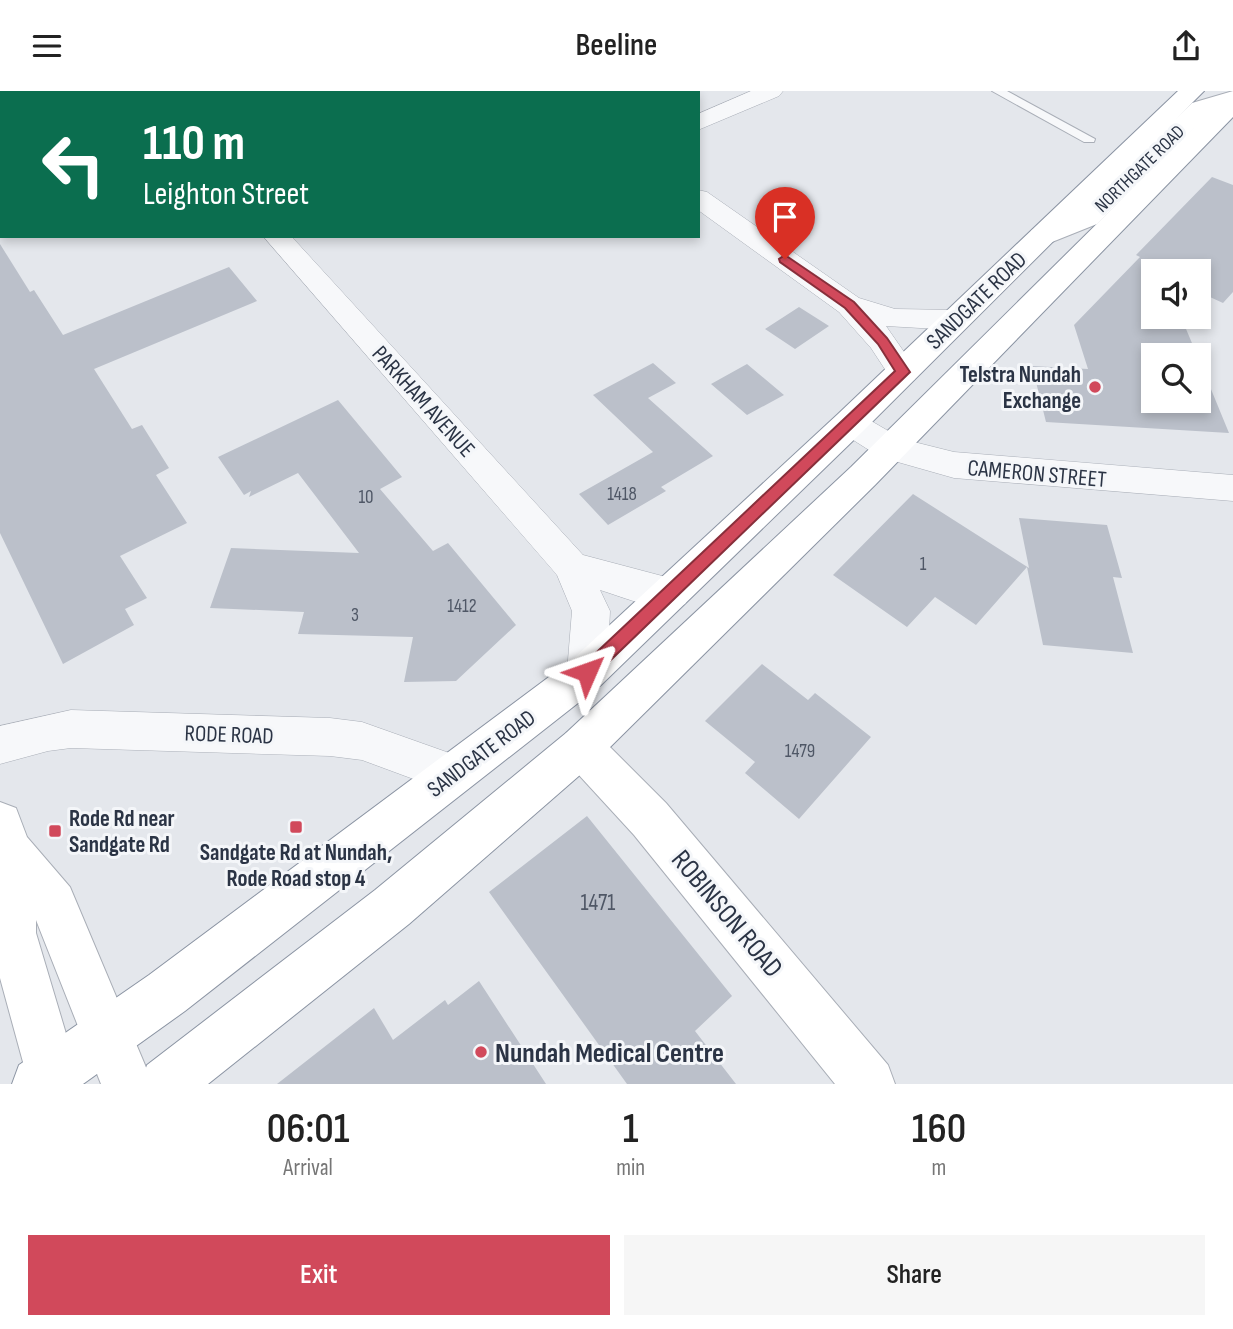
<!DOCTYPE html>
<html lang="en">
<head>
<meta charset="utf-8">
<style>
	:root { --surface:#fff; --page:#f6f6f6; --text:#222; --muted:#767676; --accent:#d1495b }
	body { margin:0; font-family:"Sofia Sans Condensed",sans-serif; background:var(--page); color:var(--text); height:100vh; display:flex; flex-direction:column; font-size:26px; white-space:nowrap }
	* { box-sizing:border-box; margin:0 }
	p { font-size:23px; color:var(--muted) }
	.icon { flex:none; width:38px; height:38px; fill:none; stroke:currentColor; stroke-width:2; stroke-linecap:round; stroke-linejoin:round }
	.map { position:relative; height:993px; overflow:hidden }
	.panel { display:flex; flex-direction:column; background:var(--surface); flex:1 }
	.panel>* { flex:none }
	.top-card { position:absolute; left:0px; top:0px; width:700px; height:147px; box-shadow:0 4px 10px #0003; background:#0b6e4f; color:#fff; overflow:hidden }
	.buttons { position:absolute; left:1141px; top:168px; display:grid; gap:14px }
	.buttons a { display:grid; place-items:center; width:70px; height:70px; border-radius:0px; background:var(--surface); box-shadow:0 4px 10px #0003; font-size:35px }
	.pin { position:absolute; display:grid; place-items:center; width:60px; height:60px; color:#fff; margin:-72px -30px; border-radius:50% 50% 50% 0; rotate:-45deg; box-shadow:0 0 7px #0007 }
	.pin .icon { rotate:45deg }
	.me { position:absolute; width:77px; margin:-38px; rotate:47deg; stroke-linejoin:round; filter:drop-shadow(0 0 5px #0008) }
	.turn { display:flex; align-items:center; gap:24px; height:147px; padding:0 28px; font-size:32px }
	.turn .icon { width:91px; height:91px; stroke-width:2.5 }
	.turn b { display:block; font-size:49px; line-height:60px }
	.eta { display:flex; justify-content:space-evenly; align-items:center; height:119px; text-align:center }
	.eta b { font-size:42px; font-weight:600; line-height:49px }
	.primary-button { display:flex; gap:14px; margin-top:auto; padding:14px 28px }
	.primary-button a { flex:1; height:80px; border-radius:0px; background:var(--accent); color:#fff; font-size:28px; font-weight:600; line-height:80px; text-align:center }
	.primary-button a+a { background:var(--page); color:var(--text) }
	header { display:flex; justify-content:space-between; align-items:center; height:91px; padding:0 28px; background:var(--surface); font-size:32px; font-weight:600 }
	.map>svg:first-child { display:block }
	.building { fill:#bbc0ca }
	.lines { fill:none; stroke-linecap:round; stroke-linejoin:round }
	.lane-casing { stroke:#a9aeb7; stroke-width:2 }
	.street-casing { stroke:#a9aeb7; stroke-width:1 }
	.secondary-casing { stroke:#a9aeb7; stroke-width:2 }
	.highway-casing { stroke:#8b94a3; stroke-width:2 }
	.lane { fill:#f7f8fa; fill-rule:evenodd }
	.street { fill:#f7f8fa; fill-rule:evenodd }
	.secondary { fill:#fff; fill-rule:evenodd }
	.highway { fill:#fff; fill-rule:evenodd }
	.route { fill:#d1495b; stroke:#882f3b; stroke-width:2 }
	.poi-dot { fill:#d1495b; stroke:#f4f6f9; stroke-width:2.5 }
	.labels { text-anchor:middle; stroke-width:6; stroke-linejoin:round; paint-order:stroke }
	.far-street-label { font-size:19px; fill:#2b3445; stroke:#f4f6f9 }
	.number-label { font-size:19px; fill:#4f5766 }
	.street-label { font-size:23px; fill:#2b3445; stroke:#f4f6f9 }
	.poi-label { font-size:23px; font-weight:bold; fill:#2b3445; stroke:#f4f6f9; text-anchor:end }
	.near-number-label { font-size:23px; fill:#4f5766 }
	.near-street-label { font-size:28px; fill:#2b3445; stroke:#f4f6f9 }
	.near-poi-label { font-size:28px; font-weight:bold; fill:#2b3445; stroke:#f4f6f9; text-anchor:start }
</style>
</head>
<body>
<header><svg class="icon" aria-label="menu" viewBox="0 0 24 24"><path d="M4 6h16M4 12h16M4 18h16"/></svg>Beeline<svg class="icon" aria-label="share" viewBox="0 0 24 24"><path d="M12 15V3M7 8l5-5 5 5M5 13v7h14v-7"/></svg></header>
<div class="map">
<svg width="1233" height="993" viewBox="0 0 1233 993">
	<rect width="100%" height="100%" fill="#e4e7ec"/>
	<!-- building -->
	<path class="building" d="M1212,86l21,8v107l-10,11 -24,-11v-21h-46v46h28l16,38h-44v46h46v-41l30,73 -183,-11 -14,-56 56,3 -14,-44 66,-68 -4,-2z
		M0,153l30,48 4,-2 29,45 166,-68 28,34 -163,68 38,60 10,-4 27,43 -13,7 31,48 -67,33 27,42 -22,11 9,16 -71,39 -63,-131z
		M799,216l30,19 -34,23 -30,-20z
		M653,272l23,20 -28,15 65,58 -52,31 5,4 -58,34 -29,-31 74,-42 -60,-57z
		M747,273l37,31 -37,20 -36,-31z
		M338,309l64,77 -22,12 53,62 15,-8 68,82 -60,56 -52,1 9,-45 -115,-3 6,-22 -94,-4 21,-60 128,5 -61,-80 -49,24 2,-6 -7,4 -26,-38z
		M913,403l116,74 -10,-50 88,7 15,53 -9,-1 20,76 -90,-8 -16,-78 -51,58 -41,-28 -28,30 -74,-52z
		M762,573l46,36 7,-7 56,44 -72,82 -54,-46 10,-11 -50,-41z
		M587,725l145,180 -37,35 41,53h-109l-138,-192z
		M479,890l67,103h-269l97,-76 19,32 52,-40 3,5z"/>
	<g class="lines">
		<!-- lane casing -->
		<g class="lane-casing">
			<path id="lane" d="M992,0h15l88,48 -1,3h-10z"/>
		</g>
		<!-- street casing -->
		<g class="street-casing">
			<path id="street" d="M264,0h27l-28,2z
				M535,0h25l1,2h-24z
				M751,0h32l-4,5 -81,34v-16z
				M2,87v16l-2,1v-16z
				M698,99l9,2 152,106 36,11 60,1 10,3 5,7 -5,7 -10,3 -69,-4 32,46 -4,8 -11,3 -11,-3 -21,-32 -32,-36 -141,-102z
				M263,145h28l292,319 102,27 5,11 -5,11c-27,9 -59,-6 -85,-14l10,21 -3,61 -6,12 -14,5 -14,-5 -6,-12 5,-61 -15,-36z
				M850,320l11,4 41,24 52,13 279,23v26l-279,-23 -74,-21 -41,-26 -5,-8 5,-8z
				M71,619l259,8 32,4 107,38 6,14 -6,14 -15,6 -92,-34 -32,-4 -259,-8 -23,3 -48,13v-38z"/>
		</g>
		<!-- secondary casing -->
		<g class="secondary-casing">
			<path id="secondary" d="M1233,0v15l-23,7 -113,111 -45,18 -10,3 -10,-3 -4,-6 4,-6 45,-18 115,-109z
				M581,636l15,6 70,70 222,262 7,19h-60l-201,-249 -68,-74 -7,-14 7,-14z
				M0,711l16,6 11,29 43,50 83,197h-52l-65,-164v13l45,151h-52l-29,-106z"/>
		</g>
		<!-- highway casing -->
		<g class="highway-casing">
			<path id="highway" d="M1178,0h26l-342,341 -261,253 -416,326 -102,73h-71l7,-19 130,-90 424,-316 265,-245z
				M1233,5v21l-358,368 -279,276 -187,163 -201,160h-68l7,-19 228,-175 191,-157 285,-266 373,-369z"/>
		</g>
		<!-- lane -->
		<use href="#lane" class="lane"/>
		<!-- street -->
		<use href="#street" class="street"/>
		<!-- secondary -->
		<use href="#secondary" class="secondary"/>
		<!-- highway -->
		<use href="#highway" class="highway"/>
	</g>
	<!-- route -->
	<path class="route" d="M785,164l69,47 33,36 23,34 -317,305 -6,2 -6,-2 -3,-5 3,-5 314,-296 -17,-27 -33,-36 -65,-46 -1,-3z"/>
	<!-- markers -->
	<g class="poi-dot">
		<circle cx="1095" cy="296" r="7"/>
		<rect x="289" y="729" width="14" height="14" rx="3.5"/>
		<rect x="48" y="733" width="14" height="14" rx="3.5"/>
		<circle cx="481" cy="961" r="7"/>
	</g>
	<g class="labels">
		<!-- far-street labels -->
		<g class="far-street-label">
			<text transform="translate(1139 77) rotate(-44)" y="7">NORTHGATE ROAD</text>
		</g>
		<!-- number labels -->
		<g class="number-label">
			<text x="622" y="409">1418</text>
			<text x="366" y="412">10</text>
			<text x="923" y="479">1</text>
			<text x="462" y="521">1412</text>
			<text x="355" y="530">3</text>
			<text x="800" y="666">1479</text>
		</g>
		<!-- street labels -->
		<g class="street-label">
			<text transform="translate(976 209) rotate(-44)" y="8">SANDGATE ROAD</text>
			<text transform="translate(424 310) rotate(48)" y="8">PARKHAM AVENUE</text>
			<text transform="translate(1037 382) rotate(5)" y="8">CAMERON STREET</text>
			<text transform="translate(229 643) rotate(2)" y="8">RODE ROAD</text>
			<text transform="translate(481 662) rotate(-37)" y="8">SANDGATE ROAD</text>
		</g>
		<!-- poi labels -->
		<g class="poi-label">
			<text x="1081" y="291">Telstra Nundah<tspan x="1081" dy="26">Exchange</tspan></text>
			<text x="69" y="735" text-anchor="start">Rode Rd near<tspan x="69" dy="26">Sandgate Rd</tspan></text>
			<text x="296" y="769" text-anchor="middle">Sandgate Rd at Nundah,<tspan x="296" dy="26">Rode Road stop 4</tspan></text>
		</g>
		<!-- near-number labels -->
		<g class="near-number-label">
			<text x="598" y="819">1471</text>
		</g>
		<!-- near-street labels -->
		<g class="near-street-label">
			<text transform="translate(728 822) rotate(50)" y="10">ROBINSON ROAD</text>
		</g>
		<!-- near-poi labels -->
		<g class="near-poi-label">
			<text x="495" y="971">Nundah Medical Centre</text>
		</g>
	</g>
</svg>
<div class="buttons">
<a><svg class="icon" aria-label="sound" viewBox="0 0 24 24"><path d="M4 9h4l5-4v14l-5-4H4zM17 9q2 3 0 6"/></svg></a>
<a><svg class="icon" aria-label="search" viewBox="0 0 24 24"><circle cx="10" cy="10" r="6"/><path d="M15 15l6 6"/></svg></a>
</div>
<div class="pin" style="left:785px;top:168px;background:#d93025"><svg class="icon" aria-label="arrive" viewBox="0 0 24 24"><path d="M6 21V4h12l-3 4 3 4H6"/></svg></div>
<svg class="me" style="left:587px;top:581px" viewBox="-20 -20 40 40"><path d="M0-17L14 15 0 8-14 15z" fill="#d1495b" stroke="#fff" stroke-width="4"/></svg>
<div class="top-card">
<div class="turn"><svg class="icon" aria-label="left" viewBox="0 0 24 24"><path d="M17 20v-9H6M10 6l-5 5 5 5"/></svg><div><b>110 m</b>Leighton Street</div></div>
</div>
</div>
<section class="panel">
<div class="eta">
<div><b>06:01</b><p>Arrival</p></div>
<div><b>1</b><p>min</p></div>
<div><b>160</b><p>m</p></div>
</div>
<div class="primary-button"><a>Exit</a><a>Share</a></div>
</section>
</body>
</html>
